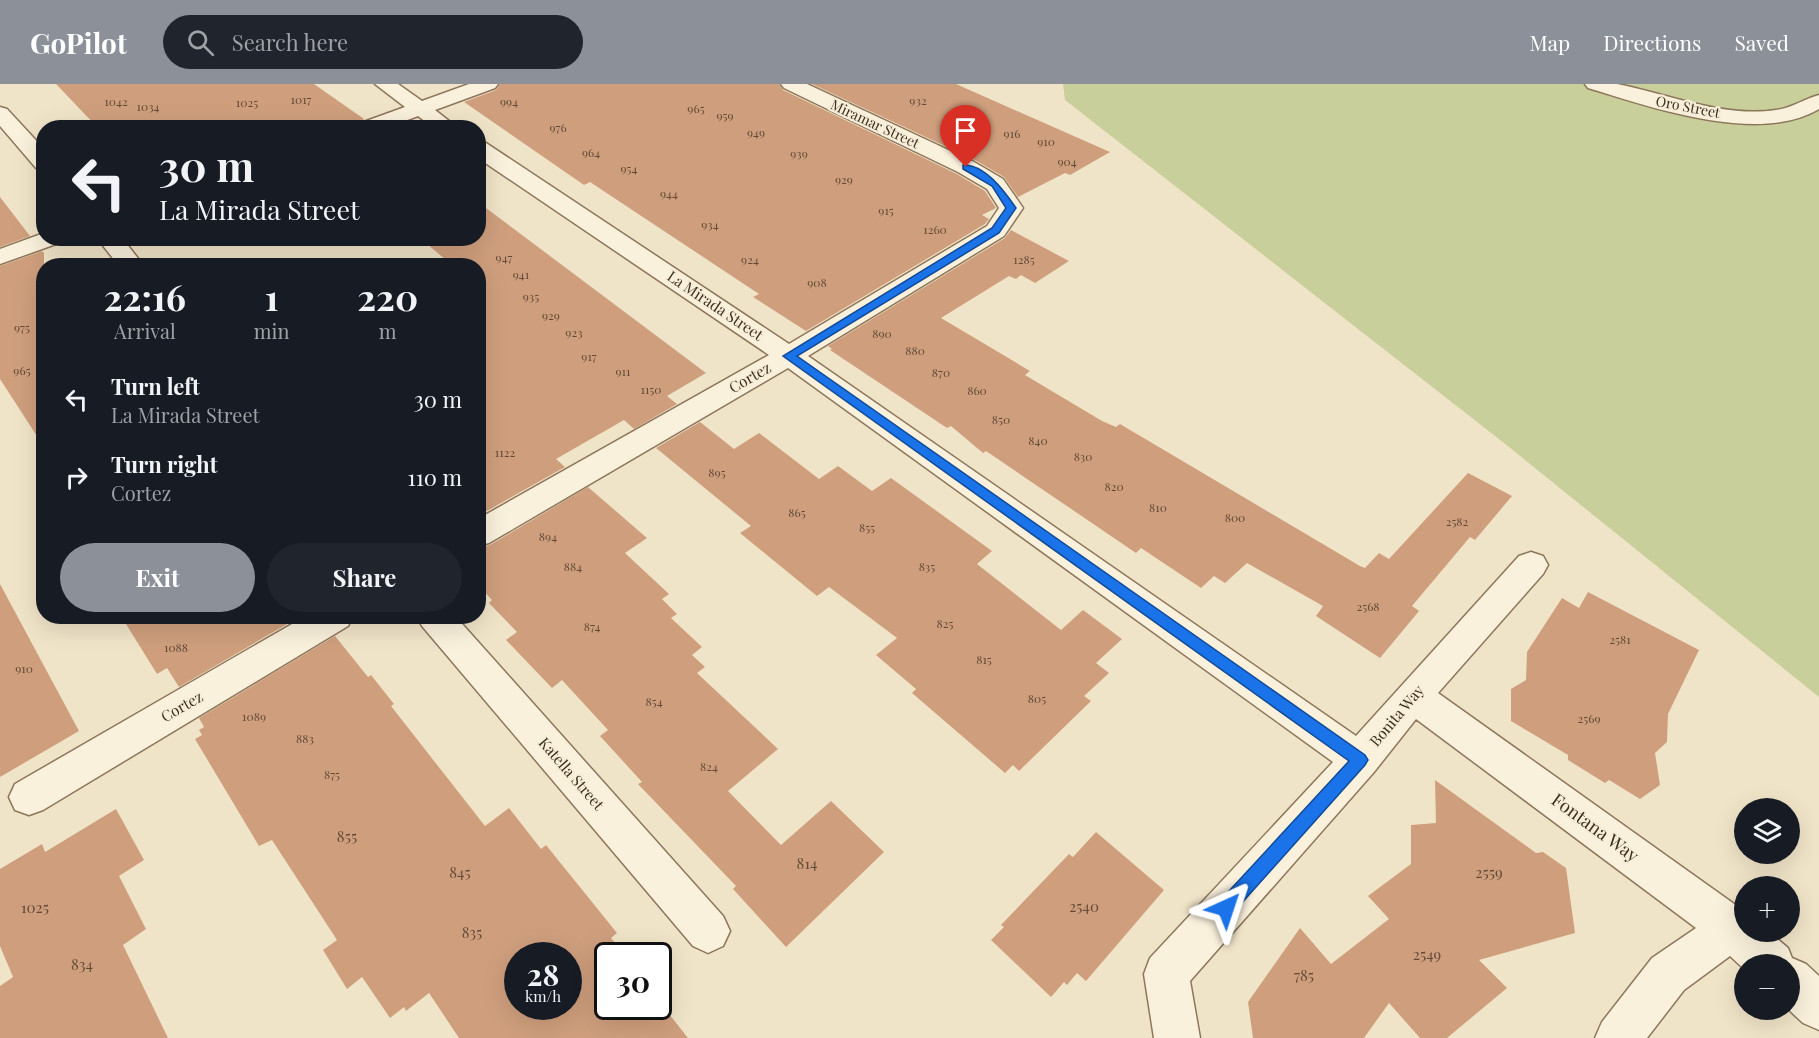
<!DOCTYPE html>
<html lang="en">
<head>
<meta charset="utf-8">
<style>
	:root { --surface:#171b24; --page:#20242c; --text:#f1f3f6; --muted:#9ea1a6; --accent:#8c9099 }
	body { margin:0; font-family:"Playfair Display",serif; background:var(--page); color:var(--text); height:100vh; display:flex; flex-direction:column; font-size:22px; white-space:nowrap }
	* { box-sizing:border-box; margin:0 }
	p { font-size:20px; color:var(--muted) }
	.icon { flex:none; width:33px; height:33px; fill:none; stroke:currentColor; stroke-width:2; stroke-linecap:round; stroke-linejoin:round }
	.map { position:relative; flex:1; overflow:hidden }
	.details { position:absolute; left:36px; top:174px; width:450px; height:366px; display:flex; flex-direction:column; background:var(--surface); border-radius:24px; box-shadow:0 6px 24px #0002 }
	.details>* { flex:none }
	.guide { position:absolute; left:36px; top:36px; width:450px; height:126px; border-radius:24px; box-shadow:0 6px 24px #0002; background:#171b24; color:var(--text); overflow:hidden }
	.buttons { position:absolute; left:1734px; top:714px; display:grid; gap:12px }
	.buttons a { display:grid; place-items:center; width:66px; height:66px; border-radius:50%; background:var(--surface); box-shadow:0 6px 24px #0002; font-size:30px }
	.speed { position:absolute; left:504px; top:858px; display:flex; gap:12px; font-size:30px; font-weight:700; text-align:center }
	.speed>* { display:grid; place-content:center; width:78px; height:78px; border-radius:50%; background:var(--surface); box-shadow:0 6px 24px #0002; line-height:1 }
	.speed small { font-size:15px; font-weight:400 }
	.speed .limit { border:3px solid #111; border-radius:9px; background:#fff; color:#111 }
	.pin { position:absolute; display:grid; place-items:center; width:51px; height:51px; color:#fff; margin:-62px -26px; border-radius:50% 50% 50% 0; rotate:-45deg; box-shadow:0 0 6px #0007 }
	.pin .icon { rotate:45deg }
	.me { position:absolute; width:66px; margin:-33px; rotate:42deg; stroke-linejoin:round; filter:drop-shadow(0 0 4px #0008) }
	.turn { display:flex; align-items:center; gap:21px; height:126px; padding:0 24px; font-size:27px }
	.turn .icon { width:78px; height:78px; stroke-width:2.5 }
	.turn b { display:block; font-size:42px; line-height:51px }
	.eta { display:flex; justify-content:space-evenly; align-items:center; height:102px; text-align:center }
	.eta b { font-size:36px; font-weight:700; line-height:42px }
	.cta { display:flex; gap:12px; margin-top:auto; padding:12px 24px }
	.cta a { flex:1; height:69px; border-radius:36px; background:var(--accent); color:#fff; font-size:24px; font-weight:700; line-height:69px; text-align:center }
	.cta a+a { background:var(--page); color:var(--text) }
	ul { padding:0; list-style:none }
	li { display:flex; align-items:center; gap:18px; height:78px; padding:0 24px }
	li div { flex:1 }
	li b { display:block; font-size:22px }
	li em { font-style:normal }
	header { display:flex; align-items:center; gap:36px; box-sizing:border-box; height:84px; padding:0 30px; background:var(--accent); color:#fff }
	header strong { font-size:28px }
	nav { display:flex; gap:33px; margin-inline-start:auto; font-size:21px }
	.search { width:420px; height:54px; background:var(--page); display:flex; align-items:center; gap:15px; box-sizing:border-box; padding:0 21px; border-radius:33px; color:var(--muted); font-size:22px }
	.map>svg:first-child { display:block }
	.green { fill:#c9cf9b }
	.building { fill:#cf9f7d; fill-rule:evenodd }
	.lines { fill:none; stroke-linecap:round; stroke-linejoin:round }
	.minor-casing { stroke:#8d765c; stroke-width:3 }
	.minor { fill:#faf1dc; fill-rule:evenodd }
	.route { fill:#1a73e8; stroke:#114b97; stroke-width:1.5 }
	.labels { text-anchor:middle; stroke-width:4.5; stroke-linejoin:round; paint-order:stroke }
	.number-label { font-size:12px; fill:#624a37 }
	.far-street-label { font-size:14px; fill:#3d2e20; stroke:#f7eed8 }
	.street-label { font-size:15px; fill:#3d2e20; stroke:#f7eed8 }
	.near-number-label { font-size:15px; fill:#624a37 }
	.near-street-label { font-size:18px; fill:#3d2e20; stroke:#f7eed8 }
</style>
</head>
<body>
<header>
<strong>GoPilot</strong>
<div class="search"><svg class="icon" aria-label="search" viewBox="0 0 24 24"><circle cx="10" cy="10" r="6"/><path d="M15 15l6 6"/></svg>Search here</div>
<nav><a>Map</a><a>Directions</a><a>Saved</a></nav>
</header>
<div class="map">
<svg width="1819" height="954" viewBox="0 0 1819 954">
	<rect width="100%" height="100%" fill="#f0e4c8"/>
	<!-- green -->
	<path class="green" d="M1063,0h756v613l-315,-254 -439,-343z"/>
	<!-- building -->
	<path class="building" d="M56,0h258l50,35 -11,9h-255z
		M500,0h279l4,6 174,84 28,17 11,17 -14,7 7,4 -4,5 -179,107 -53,-34 6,-3 -169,-112 -6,3 -120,-83 32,-12z
		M812,0h144l154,68 -40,23 -5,-2 -47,24 -14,-20 -29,-17z
		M0,113l30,39 -30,11z
		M478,118l228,171 -39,23 10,8 -43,25 -10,-9 -68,39 9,8 -87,49v-250h-25l-33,-28h58z
		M1011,146l58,31 -34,22 -14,-8 -5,4 -7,-3 -68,42 89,53 -5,4 77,46 14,6 4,-3 240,142 5,2 14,-15 10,6 79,-86 44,23 -37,44 -5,-3 -58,69 7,5 -39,47 -64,-42 7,-10 -76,-43 -22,20 -11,-7 -13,12 -60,-40 -5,5 -150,-102 -3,2 -32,-27 -4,2 -117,-78 2,-1 -4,-3 177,-108z
		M42,167l2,2v194l-44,-68v-113z
		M700,338l34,27 25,-16 60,46 19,-13 34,25 19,-13 101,73 -15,13 84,66 22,-20 39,29 -26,24 13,10 -25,23 7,5 -72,70 -6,-6 -8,8 -93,-80 4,-4 -40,-34 21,-17 -68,-51 -12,9 -77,-63 11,-7 -95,-78z
		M588,403l59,51 -22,15 44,41 -7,5 15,15 -6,4 31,29 -10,8 13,12 -8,6 81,76 -50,42 53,54 50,-44 53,51 -98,95 -53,-58 3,-3 -98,-102 4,-2 -42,-46 8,-6 -46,-50 -10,8 -46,-48 11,-8 -28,-29 3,-3 -14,-15v-37l12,-3z
		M0,500l79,147 -79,46z
		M1588,508l111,58 -31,64 -1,28 -12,11 5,32 -20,14 -31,-19 -4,3 -37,-23v-5l-57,-34v-32l15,-9 1,-28 35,-54 17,10z
		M121,532h180l-122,71 -12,-19 -10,6z
		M335,552l33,41 3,-2 23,29 -3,2 94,120 24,-18 32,41 5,-4 71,88 -6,5 14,18h-17v50h50v-6l30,38h-229l-30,-45 -23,18 -2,-4 -14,11 -28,-41 -15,12 -24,-39 14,-10 -65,-100 -13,6 -64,-107 7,-4 -3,-5 5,-3 -5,-9zM518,872h50v50h-50z
		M1435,696l101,73 7,-1 23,16 9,65 -96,27 28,28 -60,50h-27l-31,-35 -25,35h-111l-5,-36 52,-74 31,36 58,-45 -21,-23 43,-32v-39l25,-2z
		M116,725l28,51 -25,16 27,53 -23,16 45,93h-168v-52l13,-9 -13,-31v-77l42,-25 3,8z
		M1096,748l68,58 -78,91 -9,-8 -10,12 -3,-3 -13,15 -60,-57 13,-13 -3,-2 68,-71 4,3z"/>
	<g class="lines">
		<!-- minor casing -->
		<g class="minor-casing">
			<path id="minor" d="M375,0h23l24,17 47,-17h29l-3,4 -60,22 23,18h-24l-16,-12 -32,12h-31l3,-4 47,-17z
				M781,0h26l167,78 29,17 20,29 -19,28 -196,120 548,380 163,-180 12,-4 12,4 5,9 -5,9 -105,119 306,218v21h25l19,16 4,10 14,6 13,12v54l-16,-7 -14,-13 1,-46h-46v5l-14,-13 -46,34 -37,48h-52l7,-16 50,-64 44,-30 -280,-209 -42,53 -184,209 10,57h-46l-10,-64 6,-16 183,-196 -545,-394 -299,175 -11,3v-27l291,-164 -291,-197v-16l8,1 303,201 198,-118 12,-18 -12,-19 -29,-17 -174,-84z
				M1585,0c10,0 22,0 32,0 52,10 105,34 159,26 16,-2 28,-11 43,-15v14c-60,36 -169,-2 -231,-21z
				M0,23l7,2 37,40v20l-8,-1 -36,-42z
				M44,149v5h19l-4,5 -59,21v-15z
				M97,154h25l22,28h-25z
				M306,532h47l-5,10 -305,184 -14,5 -14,-5 -6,-13 6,-13z
				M417,532h38l268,300 7,15 -7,15 -15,7 -15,-7 -271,-320z"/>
		</g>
		<!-- minor -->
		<use href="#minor" class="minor"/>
	</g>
	<!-- route -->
	<path class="route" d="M963,81c22,-1 42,27 53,43l-17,25 -202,123 568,399 3,5 -3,5 -133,149 -6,3 -7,-3 -2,-6 2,-6 130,-141 -566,-405 209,-128 14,-20 -14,-22 -29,-17z"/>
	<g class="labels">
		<!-- number labels -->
		<g class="number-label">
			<text x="301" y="20">1017</text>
			<text x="918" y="21">932</text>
			<text x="116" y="22">1042</text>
			<text x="509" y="22">994</text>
			<text x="247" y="23">1025</text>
			<text x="148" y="27">1034</text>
			<text x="696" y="29">965</text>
			<text x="725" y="36">959</text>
			<text x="558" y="48">976</text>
			<text x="756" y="53">949</text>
			<text x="1012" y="54">916</text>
			<text x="1046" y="62">910</text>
			<text x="591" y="73">964</text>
			<text x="799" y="74">939</text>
			<text x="1067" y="82">904</text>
			<text x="629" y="89">954</text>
			<text x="844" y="100">929</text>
			<text x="669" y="114">944</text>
			<text x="886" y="131">915</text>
			<text x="710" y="145">934</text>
			<text x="935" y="150">1260</text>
			<text x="504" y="178">947</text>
			<text x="750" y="180">924</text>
			<text x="1024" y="180">1285</text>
			<text x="521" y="195">941</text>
			<text x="817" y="203">908</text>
			<text x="531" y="217">935</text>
			<text x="551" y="236">929</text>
			<text x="22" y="248">975</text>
			<text x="574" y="253">923</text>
			<text x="882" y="254">890</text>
			<text x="915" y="271">880</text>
			<text x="589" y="277">917</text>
			<text x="22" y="291">965</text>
			<text x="623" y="292">911</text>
			<text x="941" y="293">870</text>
			<text x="651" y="310">1150</text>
			<text x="977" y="311">860</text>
			<text x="1001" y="340">850</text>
			<text x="1038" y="361">840</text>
			<text x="505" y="373">1122</text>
			<text x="1083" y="377">830</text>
			<text x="717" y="393">895</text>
			<text x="1114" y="407">820</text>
			<text x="1158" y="428">810</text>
			<text x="797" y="433">865</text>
			<text x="1235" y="438">800</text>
			<text x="1457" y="442">2582</text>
			<text x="867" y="448">855</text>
			<text x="548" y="457">894</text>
			<text x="573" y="487">884</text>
			<text x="927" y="487">835</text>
			<text x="1368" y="527">2568</text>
			<text x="945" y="544">825</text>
			<text x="592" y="547">874</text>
			<text x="1620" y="560">2581</text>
			<text x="176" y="568">1088</text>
			<text x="984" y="580">815</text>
			<text x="24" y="589">910</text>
			<text x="1037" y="619">805</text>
			<text x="654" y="622">854</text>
			<text x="254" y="637">1089</text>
			<text x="1589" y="639">2569</text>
			<text x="305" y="659">883</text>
			<text x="709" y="687">824</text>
			<text x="332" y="695">875</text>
		</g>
		<!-- far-street labels -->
		<g class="far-street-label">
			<text transform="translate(1688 23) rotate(11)" y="5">Oro Street</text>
			<text transform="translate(875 40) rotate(25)" y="5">Miramar Street</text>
		</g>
		<!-- street labels -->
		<g class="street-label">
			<text transform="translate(715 222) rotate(34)" y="5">La Mirada Street</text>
			<text transform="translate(750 294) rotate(-30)" y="5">Cortez</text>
			<text transform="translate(182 623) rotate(-30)" y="5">Cortez</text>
			<text transform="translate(1397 632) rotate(-50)" y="5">Bonita Way</text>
			<text transform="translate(571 690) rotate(49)" y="5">Katella Street</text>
		</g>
		<!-- near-number labels -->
		<g class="near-number-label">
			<text x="347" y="758">855</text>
			<text x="807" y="785">814</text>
			<text x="460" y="794">845</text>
			<text x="1489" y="794">2559</text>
			<text x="1084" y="828">2540</text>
			<text x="35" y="829">1025</text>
			<text x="472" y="854">835</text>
			<text x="1427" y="876">2549</text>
			<text x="82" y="886">834</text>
			<text x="1304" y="897">785</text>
		</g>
		<!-- near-street labels -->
		<g class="near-street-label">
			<text transform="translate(1595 744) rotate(36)" y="6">Fontana Way</text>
		</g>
	</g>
</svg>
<div class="buttons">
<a><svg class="icon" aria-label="layers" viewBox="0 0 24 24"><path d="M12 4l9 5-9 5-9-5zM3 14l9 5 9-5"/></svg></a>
<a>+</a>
<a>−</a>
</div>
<div class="speed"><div>28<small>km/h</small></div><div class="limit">30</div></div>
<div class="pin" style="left:966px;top:83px;background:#d93025"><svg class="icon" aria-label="arrive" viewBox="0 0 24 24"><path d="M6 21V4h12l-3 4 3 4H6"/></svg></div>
<svg class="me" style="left:1226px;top:824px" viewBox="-20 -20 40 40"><path d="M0-17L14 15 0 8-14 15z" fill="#1a73e8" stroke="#fff" stroke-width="4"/></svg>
<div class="guide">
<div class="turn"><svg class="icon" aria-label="left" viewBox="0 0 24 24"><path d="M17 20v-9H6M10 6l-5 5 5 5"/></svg><div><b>30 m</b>La Mirada Street</div></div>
</div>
<section class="details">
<div class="eta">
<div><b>22:16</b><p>Arrival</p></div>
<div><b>1</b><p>min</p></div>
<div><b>220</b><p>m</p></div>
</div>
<ul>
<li><svg class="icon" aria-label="left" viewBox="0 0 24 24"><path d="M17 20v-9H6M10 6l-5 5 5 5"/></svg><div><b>Turn left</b><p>La Mirada Street</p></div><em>30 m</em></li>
<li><svg class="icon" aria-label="right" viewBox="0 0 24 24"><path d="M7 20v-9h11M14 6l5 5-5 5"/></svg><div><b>Turn right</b><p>Cortez</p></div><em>110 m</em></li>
</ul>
<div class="cta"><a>Exit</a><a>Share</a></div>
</section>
</div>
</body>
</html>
